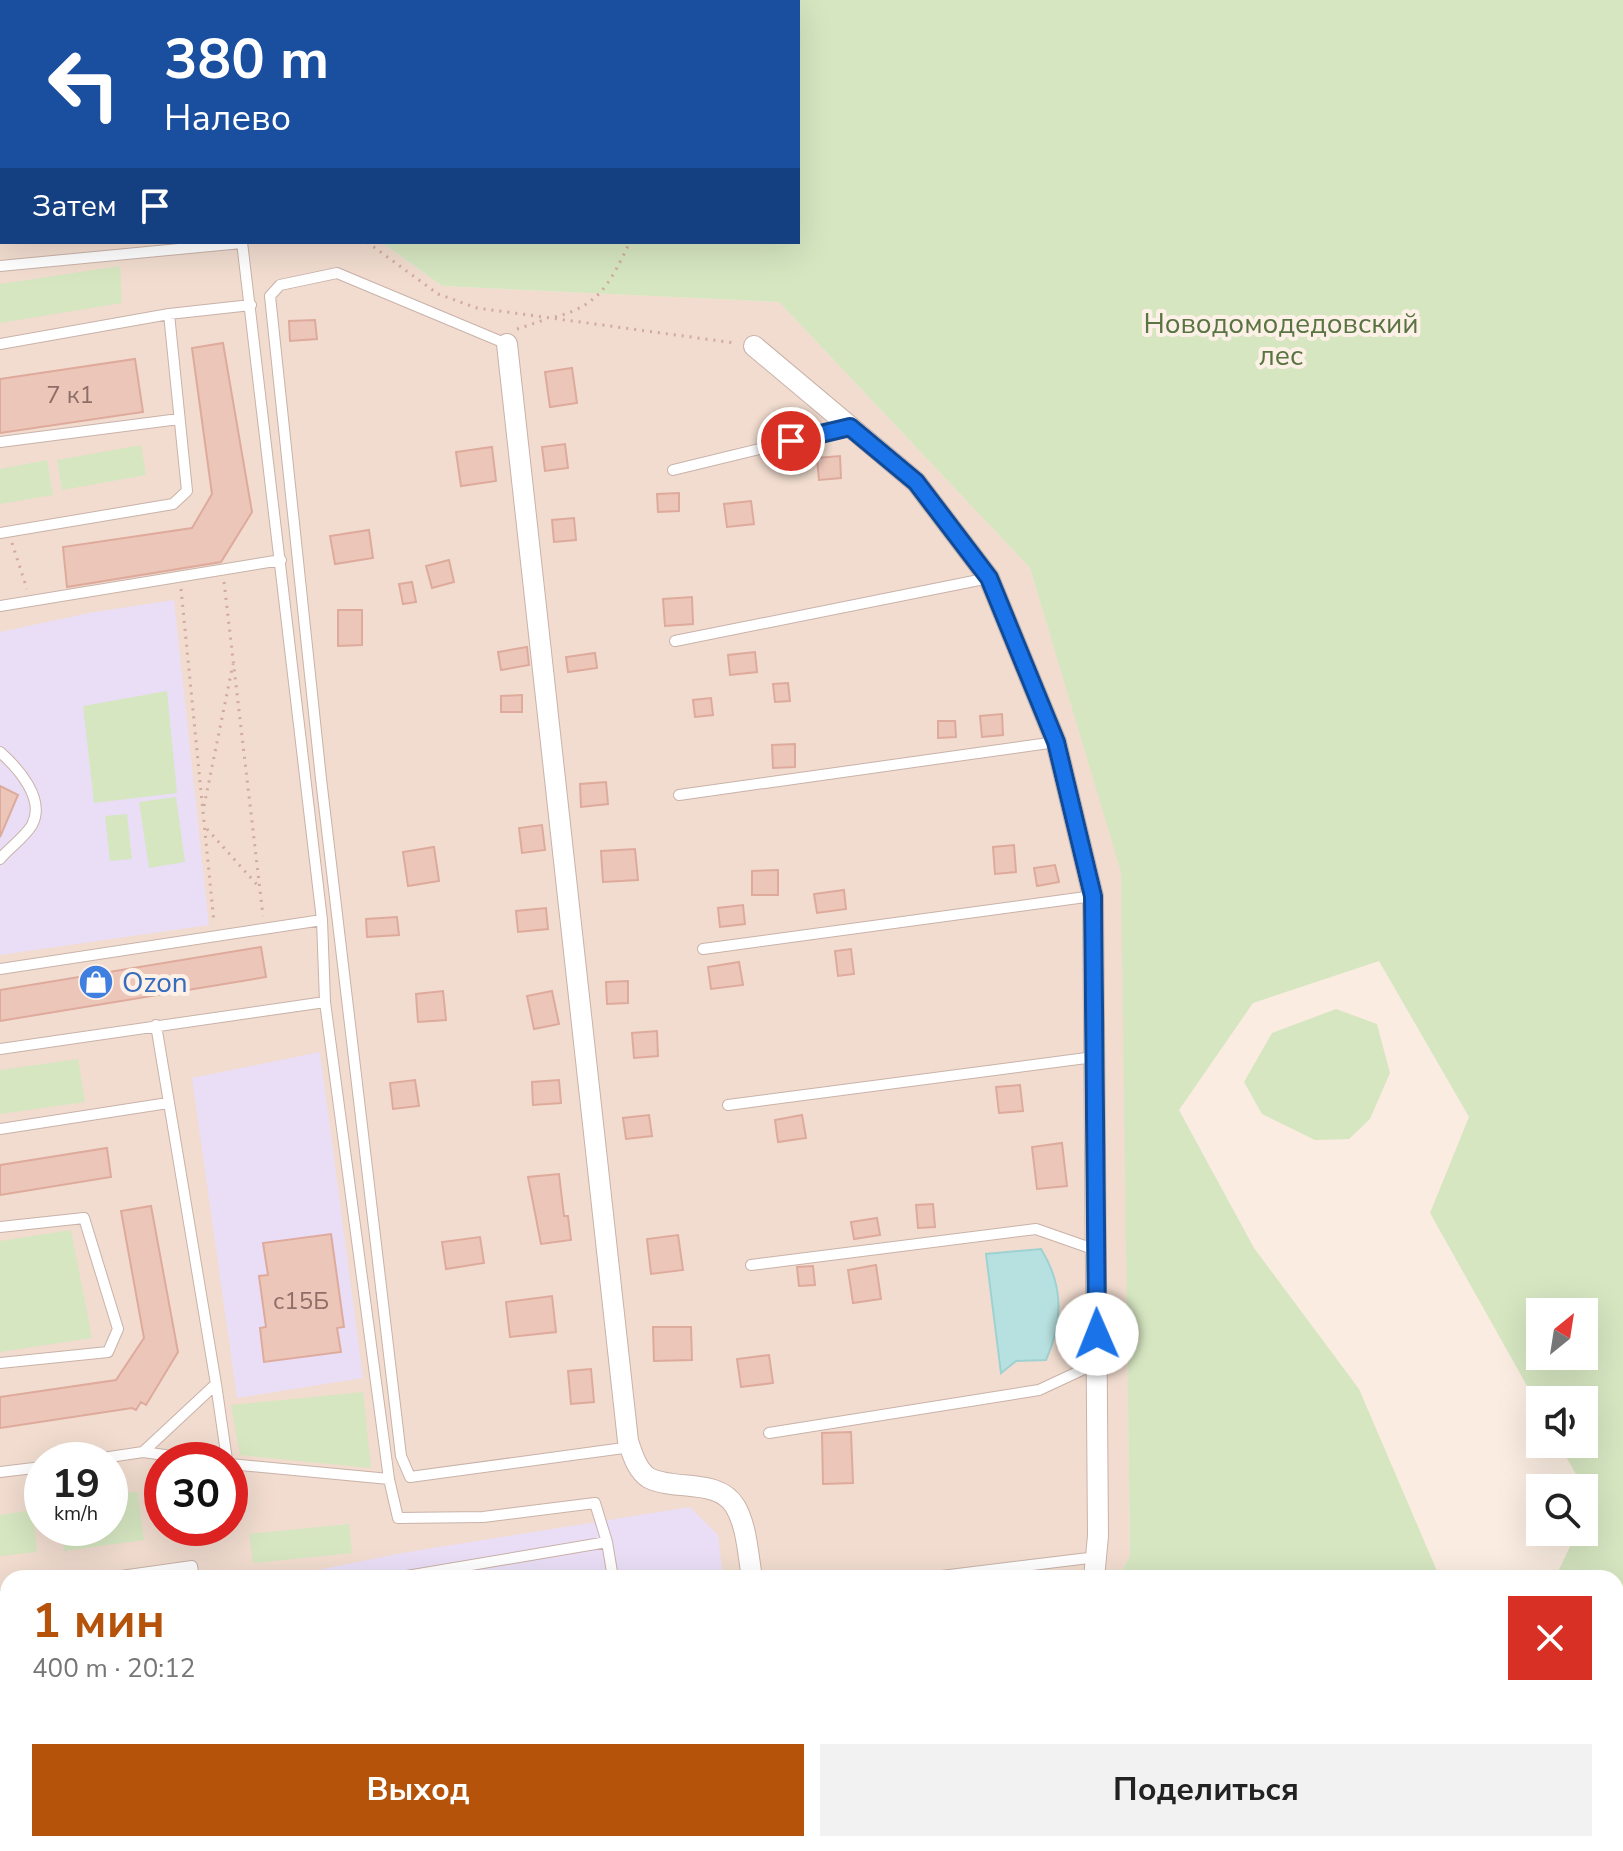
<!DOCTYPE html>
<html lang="ru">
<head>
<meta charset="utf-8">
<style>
	:root { --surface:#fff; --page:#f2f2f2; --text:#222; --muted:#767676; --accent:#b45309 }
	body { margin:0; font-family:"Nunito Sans",sans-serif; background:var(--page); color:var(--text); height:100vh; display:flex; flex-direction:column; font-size:30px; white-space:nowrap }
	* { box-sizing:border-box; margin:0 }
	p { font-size:26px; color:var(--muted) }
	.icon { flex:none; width:44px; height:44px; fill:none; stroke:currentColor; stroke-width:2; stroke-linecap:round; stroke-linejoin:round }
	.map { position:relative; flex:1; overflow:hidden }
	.drawer { position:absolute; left:0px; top:1570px; width:1624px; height:282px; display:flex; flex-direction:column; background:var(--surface); border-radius:24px 24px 0 0; box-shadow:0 8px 32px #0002 }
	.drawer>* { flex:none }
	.banner { position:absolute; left:0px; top:0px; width:800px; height:244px; box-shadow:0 8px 32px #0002; background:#1a4fa0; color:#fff; overflow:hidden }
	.needle { width:52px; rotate:30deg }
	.tools { position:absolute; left:1526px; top:1298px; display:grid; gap:16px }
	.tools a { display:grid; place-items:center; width:72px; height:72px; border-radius:0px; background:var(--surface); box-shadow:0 8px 32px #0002; font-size:40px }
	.speed { position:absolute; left:24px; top:1442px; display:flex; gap:16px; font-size:40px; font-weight:700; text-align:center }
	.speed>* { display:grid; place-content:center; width:104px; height:104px; border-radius:50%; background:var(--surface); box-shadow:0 8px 32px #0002; line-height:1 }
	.speed small { font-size:20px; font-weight:400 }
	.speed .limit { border:12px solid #d22; background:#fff; color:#111 }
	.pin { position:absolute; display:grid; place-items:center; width:68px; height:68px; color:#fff; margin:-34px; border:4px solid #fff; border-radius:50%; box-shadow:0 2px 8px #0007 }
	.me { position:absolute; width:88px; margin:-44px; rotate:359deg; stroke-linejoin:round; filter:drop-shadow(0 0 6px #0008) }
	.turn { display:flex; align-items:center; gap:28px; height:168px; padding:0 32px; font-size:36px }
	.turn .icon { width:104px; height:104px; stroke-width:2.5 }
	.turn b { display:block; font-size:56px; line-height:68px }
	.then { display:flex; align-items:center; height:76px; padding:0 32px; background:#0003; gap:16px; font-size:30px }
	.round { display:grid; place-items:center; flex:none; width:84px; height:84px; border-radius:0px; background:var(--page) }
	.headline { display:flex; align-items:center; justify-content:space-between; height:136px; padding:0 32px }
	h1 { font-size:48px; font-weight:700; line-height:60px; color:var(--accent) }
	.button { display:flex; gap:16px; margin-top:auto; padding:16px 32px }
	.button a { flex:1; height:92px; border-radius:0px; background:var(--accent); color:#fff; font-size:32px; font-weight:700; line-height:92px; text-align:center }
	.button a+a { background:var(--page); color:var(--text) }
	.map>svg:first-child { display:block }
	.residential { fill:#f1dccf; fill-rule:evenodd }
	.education { fill:#e9def6 }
	.green { fill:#d6e6c1; fill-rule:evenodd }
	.water { fill:#b7e1e0; stroke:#9ed2d2; stroke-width:2 }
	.building { fill:#edc6ba; stroke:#deaa9c; stroke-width:2 }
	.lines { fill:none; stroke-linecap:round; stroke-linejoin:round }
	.service-casing { stroke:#c9b2a9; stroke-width:12 }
	.minor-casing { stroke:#c9b2a9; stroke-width:22 }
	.path { stroke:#d1aa9e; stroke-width:3; stroke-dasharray:2 6; stroke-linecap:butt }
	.service { stroke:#fff; stroke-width:10 }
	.minor { stroke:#fff; stroke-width:20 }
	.route-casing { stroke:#114b97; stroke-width:20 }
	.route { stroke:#1a73e8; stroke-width:14 }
	.labels { text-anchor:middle; stroke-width:8; stroke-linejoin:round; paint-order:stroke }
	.number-label { font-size:24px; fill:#8e6e66 }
	.park-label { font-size:28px; fill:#597443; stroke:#fdf0e6 }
	.shop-label { font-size:28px; fill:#366cbe; stroke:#fdf0e6; text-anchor:start }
</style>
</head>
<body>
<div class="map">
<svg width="1623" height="1851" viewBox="0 0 1623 1851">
	<rect width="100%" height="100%" fill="#faece0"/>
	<!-- residential -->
	<path class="residential" d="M0,0h181l-179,2v240h379l61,44 337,16 251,266 92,304 8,684 -12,22h-1110v266h1128l5,7h-1141zM42,1460h68v68h-68zM162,1460h68v68h-68z"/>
	<!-- education -->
	<path class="education" d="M174,600l35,325 -209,30v-323l94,-20z
		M320,1052l43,326 -126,20 -45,-320z
		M690,1507l28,28 5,43h-445l124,-25z
		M259,1844h346l1,7h-346z
		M622,1844h127l1,7h-127z"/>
	<!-- green -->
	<path class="green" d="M181,0h1442v1776l-7,2v-57l7,-9 -7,-10v-124h-61l22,-46h7v-16l7,-15 -32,-57h25v-44h-44v9l-110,-196 39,-96 -90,-156 -126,42 -74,107 75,138 105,141 81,189h-322l12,-22 -9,-684 -91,-304 -251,-266 -337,-16 -61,-44h417v-240zM1540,1312h44v44h-44z
		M120,266l2,37 -122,20v-39z
		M141,445l5,30 -84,15 -5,-30z
		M47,460l6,35 -53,9v-35z
		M167,691l10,102 -83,10 -11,-97z
		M176,797l9,65 -36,6 -10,-66z
		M127,814l5,45 -22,2 -5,-45z
		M1336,1009l41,15 13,49 -20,46 -21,20 -34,1 -53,-26 -18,-32 28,-49z
		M78,1059l7,43 -85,12v-44z
		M71,1230l21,108 -92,14v-111z
		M363,1392l8,76 -131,-13 -9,-50z
		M137,1491l7,49 -80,11 -4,-23h50v-32z
		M33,1510l4,42 -37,4v-41z
		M349,1524l3,29 -99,10 -4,-29z
		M54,1844h48l1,7h-48z
		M526,1844h73l1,7h-73z
		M1136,1844h460v1l-8,6h-447z"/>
	<!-- water -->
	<path class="water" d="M1041,1249c23,37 22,73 5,111l-30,1 -15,12 -15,-119z"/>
	<!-- building -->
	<path class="building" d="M315,320l2,19 -27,2 -1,-20z
		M223,343l29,169 -31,50 -154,25 -4,-40 129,-19 20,-34 -20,-146z
		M135,359l8,53 -143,21v-54z
		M572,368l5,35 -27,4 -5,-35z
		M565,444l3,24 -23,3 -3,-24z
		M492,447l4,34 -35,5 -5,-34z
		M840,456l1,22 -22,2 -2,-22z
		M679,493v18l-21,1 -1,-18z
		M751,501l3,23 -27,3 -3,-23z
		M574,518l2,22 -22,2 -2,-22z
		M369,530l4,28 -38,6 -5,-28z
		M449,560l5,22 -22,6 -6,-22z
		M412,582l4,20 -13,2 -4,-20z
		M692,597l1,27 -28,2 -2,-27z
		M338,610h24v35l-24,1z
		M527,647l2,18 -28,5 -3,-18z
		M755,652l2,20 -27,3 -2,-20z
		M595,653l2,15 -29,4 -2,-15z
		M788,683l2,18 -15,1 -2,-18z
		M522,695v17h-21v-16z
		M711,698l2,17 -18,2 -2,-17z
		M1002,714l1,21 -21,2 -2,-21z
		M938,721h17l1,16 -18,1z
		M795,744v23l-22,1 -1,-23z
		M606,782l2,22 -27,3 -1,-23z
		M0,786l18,9 -18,42z
		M542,825l3,25 -23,3 -3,-25z
		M1014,845l2,27 -21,2 -2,-27z
		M434,847l5,34 -31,5 -5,-34z
		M635,849l3,31 -35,2 -2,-31z
		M1055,865l4,17 -22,4 -3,-18z
		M778,870v25h-26v-24z
		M844,890l2,19 -29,4 -3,-19z
		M743,905l2,19 -25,3 -2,-19z
		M546,908l2,21 -30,3 -2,-21z
		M397,917l2,18 -32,2 -1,-18z
		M261,947l5,30 -266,44v-31z
		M851,949l3,25 -16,2 -3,-25z
		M739,962l4,23 -32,4 -3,-22z
		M628,981v22l-21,1 -1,-22z
		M443,991l3,29 -28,2 -2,-28z
		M552,991l7,33 -25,5 -7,-33z
		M657,1031l1,25 -24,2 -2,-25z
		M415,1080l4,26 -26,3 -3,-26z
		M559,1080l2,23 -28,2 -1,-23z
		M1020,1085l3,26 -24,2 -3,-26z
		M649,1115l3,21 -26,3 -3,-21z
		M802,1115l4,23 -28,4 -3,-22z
		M1062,1143l5,43 -30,3 -5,-42z
		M107,1148l4,29 -111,18v-30z
		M559,1174l5,42h4l3,24 -30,4 -13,-67z
		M933,1204l2,23 -17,1 -2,-23z
		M151,1206l27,146 -32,53 -5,-3 -5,8 -4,-2 -132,20v-31l116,-17 28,-42 -23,-127z
		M877,1218l3,17 -26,4 -3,-17z
		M331,1234l13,93 -7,1 4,24 -77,10 -4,-34 6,-1 -7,-51 9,-1 -5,-32z
		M678,1235l5,35 -32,4 -4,-35z
		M480,1237l4,26 -38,6 -4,-27z
		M876,1265l5,34 -28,4 -5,-33z
		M813,1266l2,19 -16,1 -2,-19z
		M552,1296l4,36 -46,5 -4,-35z
		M653,1327h38l1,33 -38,1z
		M769,1355l4,28 -32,4 -4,-28z
		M591,1369l3,33 -23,2 -3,-33z
		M851,1432l2,51 -30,1 -1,-51z"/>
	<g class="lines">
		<!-- service casing -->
		<g class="service-casing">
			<path id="service" d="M167,0v2
				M0,107h2
				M242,242l80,678 3,82 64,477 9,39 85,-1 112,-14 12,39
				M0,266l242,-23
				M0,344l169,-30
				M507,344l-170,-71 -57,12 -10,11 51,483 80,677 9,21 221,-30
				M0,442l179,-23
				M673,470l177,-43
				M0,533l173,-29 14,-13 -18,-177 82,-9
				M0,606l281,-46
				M675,641l314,-63
				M0,752c18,16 46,47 32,73 -7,12 -23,23 -32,34
				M679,795l377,-53
				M703,949l390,-53
				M0,969l322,-49
				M0,1049l325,-47
				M728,1105l366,-48
				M0,1129l168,-26
				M0,1227l84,-9 34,111 -10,23 -108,11
				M751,1265l285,-36 60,21
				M216,1384l11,76
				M769,1433l270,-43 58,-27
				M143,1452l73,-68 -60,-359
				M89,1460l54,-8 58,8
				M230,1464l159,15
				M0,1472l42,-5
				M107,1578l85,-12 2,12
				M395,1578l212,-36 6,36
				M925,1578l172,-21
				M0,1596l8,-1
				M6,1714l2,13
				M27,1844l1,7
				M146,1844l1,7
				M239,1844l2,7"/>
		</g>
		<!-- minor casing -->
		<g class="minor-casing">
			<path id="minor" d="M507,344l121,1097c4,12 9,30 21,37 26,13 69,0 86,28 12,20 13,49 17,72
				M754,346l162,136 73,96 67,164 37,154 5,640 -4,42
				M786,1844l1,7
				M1006,1851l3,-7"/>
		</g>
		<!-- path -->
		<path class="path" d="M640,2l1,-2
			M0,35h2
			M367,242l71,52 39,14 258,35
			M555,317c46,-12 55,-35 75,-75
			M517,329l30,-10
			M12,543l15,46
			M224,582l39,334
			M181,589l33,334
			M204,806l29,-142
			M207,829l53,59"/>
		<!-- service -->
		<use href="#service" class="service"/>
		<!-- minor -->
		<use href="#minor" class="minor"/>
	</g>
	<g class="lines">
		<!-- route casing -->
		<g class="route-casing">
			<path id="route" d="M791,441l59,-14 66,55 73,96 67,164 37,154 4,438"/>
		</g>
		<!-- route -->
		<use href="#route" class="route"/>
	</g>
	<!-- icons -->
	<defs>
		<g id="shop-disc" transform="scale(1.8)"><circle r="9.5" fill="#3f7fe0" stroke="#fdf0e6"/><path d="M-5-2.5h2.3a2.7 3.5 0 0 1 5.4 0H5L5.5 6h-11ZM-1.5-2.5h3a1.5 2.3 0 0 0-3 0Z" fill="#fff"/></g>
	</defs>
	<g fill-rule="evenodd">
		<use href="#shop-disc" x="96" y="982"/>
	</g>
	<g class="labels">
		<!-- number labels -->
		<g class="number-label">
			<text x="70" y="403">7 к1</text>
			<text x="301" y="1309">с15Б</text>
		</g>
		<!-- park labels -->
		<g class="park-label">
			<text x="1281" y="333">Новодомодедовский<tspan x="1281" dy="32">лес</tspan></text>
		</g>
		<!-- shop labels -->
		<g class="shop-label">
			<text x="122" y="992">Ozon</text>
		</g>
	</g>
</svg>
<div class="tools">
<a><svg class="needle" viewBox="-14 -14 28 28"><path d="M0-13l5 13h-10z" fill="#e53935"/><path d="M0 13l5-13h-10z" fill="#767676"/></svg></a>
<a><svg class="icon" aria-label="sound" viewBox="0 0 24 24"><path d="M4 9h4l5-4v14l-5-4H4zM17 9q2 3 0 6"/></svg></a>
<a><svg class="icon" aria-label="search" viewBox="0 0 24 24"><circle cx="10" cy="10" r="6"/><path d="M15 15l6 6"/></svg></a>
</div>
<div class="speed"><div>19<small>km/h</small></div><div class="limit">30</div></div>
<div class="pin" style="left:791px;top:441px;background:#d93025"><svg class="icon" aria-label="arrive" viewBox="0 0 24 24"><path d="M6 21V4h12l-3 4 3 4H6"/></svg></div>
<svg class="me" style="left:1097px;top:1334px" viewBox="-20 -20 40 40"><circle r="19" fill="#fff"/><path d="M0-13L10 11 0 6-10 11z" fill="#1a73e8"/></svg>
<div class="banner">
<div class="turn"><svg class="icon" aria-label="left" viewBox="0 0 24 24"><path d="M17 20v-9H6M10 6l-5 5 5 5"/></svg><div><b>380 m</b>Налево</div></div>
<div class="then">Затем<svg class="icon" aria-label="arrive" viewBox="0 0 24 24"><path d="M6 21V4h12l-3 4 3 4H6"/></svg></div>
</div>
<section class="drawer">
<div class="headline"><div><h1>1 мин</h1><p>400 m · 20:12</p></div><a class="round" style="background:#d93025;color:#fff"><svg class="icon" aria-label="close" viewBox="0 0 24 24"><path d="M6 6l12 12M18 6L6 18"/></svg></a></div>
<div class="button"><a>Выход</a><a>Поделиться</a></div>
</section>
</div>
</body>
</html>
